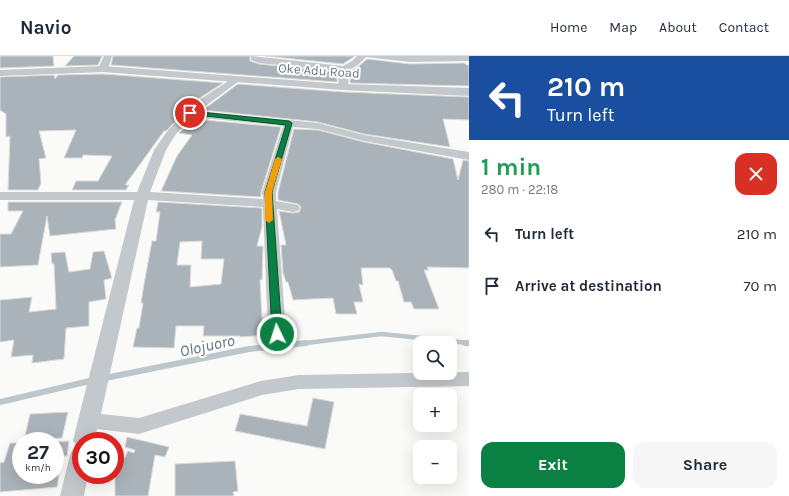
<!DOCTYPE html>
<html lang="en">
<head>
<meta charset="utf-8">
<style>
	:root { --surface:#fff; --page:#f6f6f7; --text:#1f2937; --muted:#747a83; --line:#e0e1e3; --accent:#0b8043 }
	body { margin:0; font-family:Karla,sans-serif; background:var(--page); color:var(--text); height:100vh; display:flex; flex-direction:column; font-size:15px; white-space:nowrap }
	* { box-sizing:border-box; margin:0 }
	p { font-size:13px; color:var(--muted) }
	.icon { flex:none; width:22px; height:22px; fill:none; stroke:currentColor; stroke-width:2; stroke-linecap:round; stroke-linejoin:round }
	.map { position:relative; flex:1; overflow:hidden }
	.drawer { display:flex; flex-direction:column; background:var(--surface); width:320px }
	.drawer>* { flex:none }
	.guide { background:#1a4fa0; color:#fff; overflow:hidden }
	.buttons { position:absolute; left:413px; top:280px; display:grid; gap:8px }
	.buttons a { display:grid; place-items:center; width:44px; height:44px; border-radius:8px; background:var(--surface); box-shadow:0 4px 16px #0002; font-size:20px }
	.speed { position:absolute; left:12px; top:376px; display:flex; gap:8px; font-size:20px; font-weight:700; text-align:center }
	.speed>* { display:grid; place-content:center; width:52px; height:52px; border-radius:50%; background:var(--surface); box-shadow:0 4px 16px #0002; line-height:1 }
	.speed small { font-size:10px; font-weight:400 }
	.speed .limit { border:6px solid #d22; background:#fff; color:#111 }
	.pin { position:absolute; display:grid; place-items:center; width:34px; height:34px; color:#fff; margin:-17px; border:2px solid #fff; border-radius:50%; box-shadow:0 1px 4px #0007 }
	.me { position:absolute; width:44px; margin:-22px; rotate:356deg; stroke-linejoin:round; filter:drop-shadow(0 0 3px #0008) }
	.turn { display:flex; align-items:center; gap:14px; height:84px; padding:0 12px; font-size:18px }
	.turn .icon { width:52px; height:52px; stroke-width:2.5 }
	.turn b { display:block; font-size:28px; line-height:34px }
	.round { display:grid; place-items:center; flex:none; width:42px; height:42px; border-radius:12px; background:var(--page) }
	.overview { display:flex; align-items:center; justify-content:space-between; height:68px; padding:0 12px }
	h1 { font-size:24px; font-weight:700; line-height:30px; color:#1e9e55 }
	.primary-button { display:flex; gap:8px; margin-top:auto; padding:8px 12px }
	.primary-button a { flex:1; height:46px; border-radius:12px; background:var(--accent); color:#fff; font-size:16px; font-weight:700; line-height:46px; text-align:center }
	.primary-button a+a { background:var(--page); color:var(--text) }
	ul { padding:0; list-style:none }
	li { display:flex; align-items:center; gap:12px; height:52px; padding:0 12px }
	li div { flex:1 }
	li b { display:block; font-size:15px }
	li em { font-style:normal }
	header { display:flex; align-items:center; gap:24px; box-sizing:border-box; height:56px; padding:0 20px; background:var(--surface); border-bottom:1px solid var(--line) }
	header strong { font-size:19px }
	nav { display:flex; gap:22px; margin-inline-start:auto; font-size:14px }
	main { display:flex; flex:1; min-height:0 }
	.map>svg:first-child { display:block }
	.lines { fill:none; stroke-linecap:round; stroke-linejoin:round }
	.stream-far1 { stroke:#bbc7cb; stroke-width:4.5 }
	.stream { stroke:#bbc7cb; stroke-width:6 }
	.building { fill:#aab3b9; stroke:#dcdcda; fill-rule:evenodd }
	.minor { fill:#c3c8cc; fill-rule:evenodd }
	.tertiary { fill:#c3c8cc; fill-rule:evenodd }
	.route { fill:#0b8043; stroke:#07532c }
	.slow { fill:#f59e0b }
	.labels { text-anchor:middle; stroke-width:4; stroke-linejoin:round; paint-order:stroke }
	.far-street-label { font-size:13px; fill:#657683; stroke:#fff }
	.water-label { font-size:16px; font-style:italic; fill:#60757c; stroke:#fff }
</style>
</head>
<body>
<header>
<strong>Navio</strong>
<nav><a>Home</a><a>Map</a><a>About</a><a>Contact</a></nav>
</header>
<main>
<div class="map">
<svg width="469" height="440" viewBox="0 0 469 440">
	<rect width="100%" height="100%" fill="#fafaf8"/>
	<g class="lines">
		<!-- stream-far1 -->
		<path class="stream-far1" d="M297,288l85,-10 87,9"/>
		<!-- stream -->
		<path class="stream" d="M465,287h4
			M105,322l144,-29 57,-6
			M0,346l94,-22"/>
	</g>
	<!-- building -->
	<path class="building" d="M0,0h53l1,10 -54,2z
		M74,0h28l-4,9 -33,1z
		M113,0h137v5l9,3 78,8v10l-226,-17z
		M265,0h90l-12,8z
		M367,3l43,5 54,-1 5,3v20l-119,-3v-12l9,-5z
		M103,18l120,9 -28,18 -29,30h-2l-39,54h4l-3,5h-54l4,-9h22l14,-25 -29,-1 -1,3h-18l12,-28 -37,1 7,27 -7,1 2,24 -3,7h-30l2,-54 -4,1v-23l-6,-4v-33l54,-2 1,4 3,-4z
		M238,28l105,8 126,5v23l-26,-1 7,28 -86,-13 -46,-12 -115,-12z
		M194,63l87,8 -20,65v5l-100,-6 16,-35 15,-21 -13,-2z
		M294,73l24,1 46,12 89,17 5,21 5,-20 6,1v107l-42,-1 2,3h-5l15,39h-25l-3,-7h-7l-6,-21h-2l-4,-11 -2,-2h-29l2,17 -4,-1 4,18h-9l3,12h-21l-3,-16 -40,2 -5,-18h-2l-3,-9 -2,-28h5l-7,-34 14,2 6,-1 2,-5 -3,-3 -20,-4v-8z
		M8,146h114l-7,18 1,9 -66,7 -3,-20 -9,49 -38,2v-33h11l12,-23h-15z
		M158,146l104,6v19l-5,19h6l-1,34h-2l2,40h4l2,15 -28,2v-1h-37l1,-10h-28l-2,22 -41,-1 4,-19h2l4,-25h-2l3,-19 8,-43h4l4,-29h-4zM202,185l-1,18h23l-3,25 -31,3 1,-22h-14l3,-23z
		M104,195l8,27 -8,2 2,19 -17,3v24l-23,2 -2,31 -32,4 1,-8 -22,2 3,-17 -14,2v-42l32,-3 -3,15 27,-3 -2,-45h-2l-1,-11 14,-1 4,20 21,-3 3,-17z
		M313,342l21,4 -9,47 -90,-18 5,-17 67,12z
		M68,356l-6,26 -38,2 6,-26z
		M127,381l42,10 -4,10 -10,-2 -7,41h-33v-39l9,2 4,-8 6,2 1,-3 -10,-3z
		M69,385l-2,15h-12v-14z
		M10,387h11v32h38l-2,12 -57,5v-29l4,-1z
		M235,405l3,30 -5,1 1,4h-59v-32z"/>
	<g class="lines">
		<!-- minor -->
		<path class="minor" d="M104,0h8l-4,13 -5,3 -5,-3z
			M251,0l92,10 9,-5 5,-5h112v5l-59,1 -44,-5 -8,8 -9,5 -1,17 -5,3 -5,-3 1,-16 -80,-8 -8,-3z
			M236,20l5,3 -2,2 -40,30 119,12 46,12 105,17v8l-105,-19 -46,-12 -25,-2 -17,65v9l22,4 2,3 -2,3 -5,1 -16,-3 9,124 -3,4 -6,2 -6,-2 -3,-4 -5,-126 -115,-7 -47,214 38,4 122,-37 38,-6 170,-3v14l-170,3 -37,6 -123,39 -42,-5 -2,12h-14v34h7l-4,21h-24l10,-41 3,-6 5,-2 -5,-6 5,-21 56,-220h-134v-8h137l17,-42 14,-20 28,-28zM193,61l90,9 -21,66 1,7 -113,-7 16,-42 10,-16z"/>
		<!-- tertiary -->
		<path class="tertiary" d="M103,10l240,18 126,4v8l-126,-6 -240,-18 -103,4v-6z"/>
	</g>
	<!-- route -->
	<path class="route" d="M190,55l99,10 3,2 -20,69 10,142 -1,2 -4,1 -5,-3 -7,-142 21,-67 -98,-11v-2z"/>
	<!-- slow -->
	<path class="slow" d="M278,101l4,2 -10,33 1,28 -4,3 -4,-3v-28l10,-33z"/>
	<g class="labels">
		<!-- far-street labels -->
		<g class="far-street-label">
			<text transform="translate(319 14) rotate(4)" y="5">Oke Adu Road</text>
		</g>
		<!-- water labels -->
		<g class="water-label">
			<text transform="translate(207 289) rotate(-12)" y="6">Olojuoro</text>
		</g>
	</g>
</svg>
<div class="buttons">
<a><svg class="icon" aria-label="search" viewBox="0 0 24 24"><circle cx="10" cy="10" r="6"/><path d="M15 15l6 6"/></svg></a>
<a>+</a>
<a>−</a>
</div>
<div class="speed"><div>27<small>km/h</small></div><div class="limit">30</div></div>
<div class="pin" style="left:190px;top:57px;background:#d93025"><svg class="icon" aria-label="arrive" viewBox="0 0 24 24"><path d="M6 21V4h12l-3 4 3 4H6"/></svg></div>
<svg class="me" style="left:277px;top:278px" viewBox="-20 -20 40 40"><circle r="17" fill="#0b8043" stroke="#fff" stroke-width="3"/><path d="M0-11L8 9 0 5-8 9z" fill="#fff"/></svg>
</div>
<section class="drawer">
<div class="guide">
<div class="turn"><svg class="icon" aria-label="left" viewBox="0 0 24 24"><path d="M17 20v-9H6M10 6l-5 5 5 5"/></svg><div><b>210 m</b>Turn left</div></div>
</div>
<div class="overview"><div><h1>1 min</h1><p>280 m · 22:18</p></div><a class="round" style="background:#d93025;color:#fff"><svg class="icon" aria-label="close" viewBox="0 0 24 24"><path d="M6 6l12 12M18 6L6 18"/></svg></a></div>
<ul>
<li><svg class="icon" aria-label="left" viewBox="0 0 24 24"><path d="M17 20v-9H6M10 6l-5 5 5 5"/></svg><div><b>Turn left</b></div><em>210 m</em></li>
<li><svg class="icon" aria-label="arrive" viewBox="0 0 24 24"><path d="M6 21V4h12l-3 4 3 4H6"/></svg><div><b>Arrive at destination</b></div><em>70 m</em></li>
</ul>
<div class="primary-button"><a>Exit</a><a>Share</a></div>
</section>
</main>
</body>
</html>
